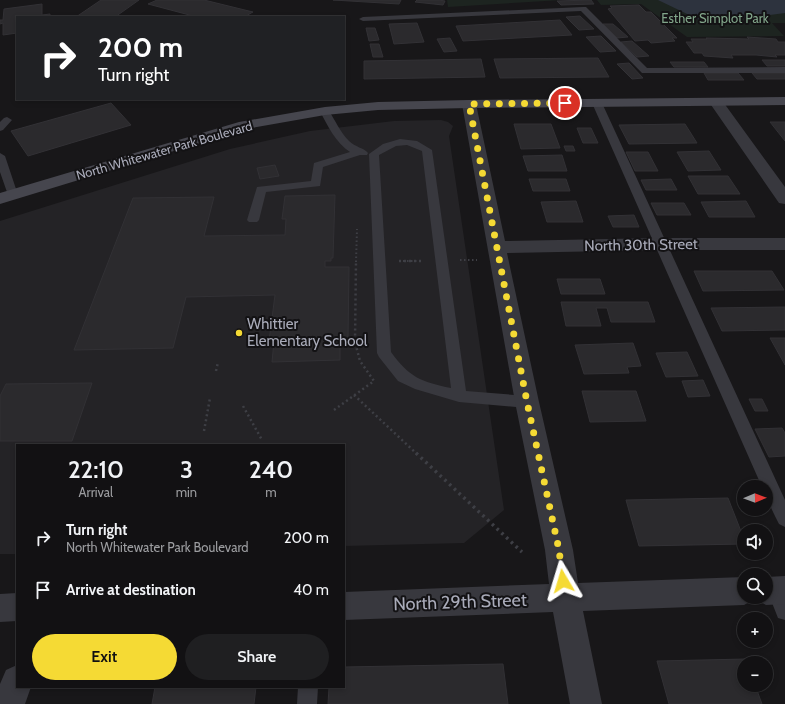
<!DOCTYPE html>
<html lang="en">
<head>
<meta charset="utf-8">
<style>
	:root { --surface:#121113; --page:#1f1f21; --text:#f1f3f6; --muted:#9c9da0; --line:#313133; --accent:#f5da34 }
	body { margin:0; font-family:Cabin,sans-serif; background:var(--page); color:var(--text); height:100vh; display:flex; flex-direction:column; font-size:15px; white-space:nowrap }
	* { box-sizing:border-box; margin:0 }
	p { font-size:13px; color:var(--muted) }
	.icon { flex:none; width:22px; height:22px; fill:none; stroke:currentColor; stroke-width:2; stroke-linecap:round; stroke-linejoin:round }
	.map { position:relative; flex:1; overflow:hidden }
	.panel { position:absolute; left:16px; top:444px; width:329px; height:244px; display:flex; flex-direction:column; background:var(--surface); border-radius:0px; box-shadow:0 2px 6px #0003,0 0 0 1px var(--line) }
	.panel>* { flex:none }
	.banner { position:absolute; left:16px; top:16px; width:329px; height:84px; border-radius:0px; box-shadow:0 2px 6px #0003,0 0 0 1px var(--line); background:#202124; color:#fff; overflow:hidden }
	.needle { width:26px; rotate:89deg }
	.tools { position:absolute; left:737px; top:480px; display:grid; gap:8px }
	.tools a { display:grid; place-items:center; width:36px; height:36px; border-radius:50%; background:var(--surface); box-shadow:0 2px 6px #0003,0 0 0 1px var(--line); font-size:20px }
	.pin { position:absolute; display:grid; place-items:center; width:34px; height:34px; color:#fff; margin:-17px; border:2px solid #fff; border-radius:50%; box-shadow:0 1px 4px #0007 }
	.me { position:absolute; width:44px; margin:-22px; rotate:353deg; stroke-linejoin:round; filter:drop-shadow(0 0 3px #0008) }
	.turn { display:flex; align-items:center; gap:14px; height:84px; padding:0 16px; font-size:18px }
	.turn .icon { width:52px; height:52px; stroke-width:2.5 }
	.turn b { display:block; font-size:28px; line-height:34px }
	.eta { display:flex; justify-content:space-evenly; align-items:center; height:68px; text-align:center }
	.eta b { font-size:24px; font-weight:600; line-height:28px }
	.button { display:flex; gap:8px; margin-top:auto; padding:8px 16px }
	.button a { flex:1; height:46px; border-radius:24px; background:var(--accent); color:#111; font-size:16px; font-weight:600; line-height:46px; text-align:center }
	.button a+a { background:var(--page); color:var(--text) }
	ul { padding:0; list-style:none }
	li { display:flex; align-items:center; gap:12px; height:52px; padding:0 16px }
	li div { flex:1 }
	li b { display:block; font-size:15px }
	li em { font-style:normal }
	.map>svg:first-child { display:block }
	.built { fill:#242326 }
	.green { fill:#1d2420 }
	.water { fill:#2d333e }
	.building { fill:#2b2a2d; stroke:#323135 }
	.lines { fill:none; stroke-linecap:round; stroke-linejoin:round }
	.path-far2 { stroke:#3e3f45; stroke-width:2; stroke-dasharray:1.5 2.5; stroke-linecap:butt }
	.path-far1 { stroke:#3e3f45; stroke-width:2.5; stroke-dasharray:2 3; stroke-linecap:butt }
	.path { stroke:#3e3f45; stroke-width:3.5; stroke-dasharray:2.5 4; stroke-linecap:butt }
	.lane { fill:#38383e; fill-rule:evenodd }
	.street { fill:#38383e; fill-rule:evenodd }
	.secondary { fill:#46464e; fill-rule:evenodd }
	.route { stroke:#f5da34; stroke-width:7; stroke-dasharray:0 12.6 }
	.poi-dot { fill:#f5da34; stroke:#131214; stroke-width:1.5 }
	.labels { text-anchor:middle; stroke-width:4; stroke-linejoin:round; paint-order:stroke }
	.far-park-label { font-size:13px; fill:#80a489; stroke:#131214 }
	.far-street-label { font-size:13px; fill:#a9abb9; stroke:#131214 }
	.street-label { font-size:15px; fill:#a9abb9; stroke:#131214 }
	.poi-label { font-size:15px; fill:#a9abb9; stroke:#131214; text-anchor:start }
	.near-street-label { font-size:18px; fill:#a9abb9; stroke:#131214 }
</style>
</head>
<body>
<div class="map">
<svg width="785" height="704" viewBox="0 0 785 704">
	<rect width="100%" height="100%" fill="#181719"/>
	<!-- built -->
	<path class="built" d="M441,120l7,2 5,4 -4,10 55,374 -40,33 -120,3v-101h-327v109h-17v-333l230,-72 80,-18 84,-10z"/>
	<!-- green -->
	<path class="green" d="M447,0h115l-114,7z
		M597,0h188v23h-13l12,13 -97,1 -46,-33 -40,1z"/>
	<!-- water -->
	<path class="water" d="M658,0h127v13l-79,10z"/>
	<!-- building -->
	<path class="building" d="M101,0h38l-24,17h-39z
		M157,0h47l49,12 -9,5h-47l-49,-13z
		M333,0h68l-2,4z
		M417,0h22l6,1 -2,4 -28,-3z
		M591,0l3,4 -33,1 -4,-4z
		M42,4v11l8,-1v3h-33v16l-14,2v-12l-3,1v-4h3l1,-11z
		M639,5l7,7h5l26,26h-5l3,3 -24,2 -3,-3 -13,1 -27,-32 4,-1 -2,-2z
		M580,16l14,13 -15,1 -13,-13z
		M560,20l12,15 -109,6 -7,-15z
		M417,23l7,19 -30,2 -5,-20z
		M603,24h10l15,13 -11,1z
		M366,28h9l4,12 -10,1z
		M601,36l15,15 -16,1 -14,-15z
		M747,37l29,2 2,3h7v13h-10l2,2 -21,-2h-25l2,3 -29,-2 -2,-3h-8l-8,-11h7l-2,-3h16l-1,-1 43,1z
		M450,38l7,13 -13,1 -7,-13z
		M632,41l17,15 -12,1 -16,-15z
		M370,44h9l4,13h-10z
		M598,58l11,19 -109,1 -6,-19z
		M481,59l4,18 -121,2v-18z
		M762,60h23v6h-18z
		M670,62h34l4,5h-34z
		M629,63l14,15 -11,1 -15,-15z
		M704,73h34l6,7h-36z
		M752,73h33v6h-28z
		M111,103l20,22 -103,31 -17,-25z
		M770,122h15v19z
		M514,124h37l9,24 -39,1z
		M685,124l12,19 -68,1 -10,-19z
		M577,128h14l7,15h-15z
		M564,146h9l2,5h-9z
		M709,151l12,19 -33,1 -11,-19z
		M626,152h22l10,19h-23z
		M562,155l5,16h-39l-5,-15z
		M275,165l4,11 -19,3 -3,-11z
		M688,176h40l12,18h-42z
		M529,179h37l4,12h-37z
		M671,179l6,11h-31l-5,-10z
		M335,195l-2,63h-2v3h-6v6h24l-1,72h-8v21l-68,2 2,-21h-5l6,-46 -89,2 -13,51 -99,2 59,-152 81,-1 -10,39 81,-1 1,-16h-4l3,-23z
		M576,201l7,21h-36l-6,-20z
		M746,201l9,16h-46l-8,-15z
		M651,203h33l7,12h-34z
		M634,215l5,12h-26l-5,-11z
		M694,271h78l12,19 -81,1z
		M557,279h43l5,15h-44z
		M561,302h87l7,20h-44l-4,-14h-11l5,18h-35z
		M785,307v23l-63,1 -11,-23z
		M770,338h15v27z
		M633,343l8,23 -14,1 2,6 -45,1 -9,-29z
		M687,352l11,24 -32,1 -10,-24z
		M703,380l7,16 -22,1 -6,-16z
		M92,383l-20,58h-72v-45l6,-12z
		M582,391h54l10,30 -56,1z
		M749,399h13l6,12h-13z
		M782,428l3,5v23l-16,1 -14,-28z
		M728,498l16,41v5l-105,2 -13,-46z
		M746,659l2,4h-4v22h11l7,19h-93l-12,-43z
		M503,664l5,40h-180l1,-17h15v-20z
		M155,687h101l-2,17h-102z"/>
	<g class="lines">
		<!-- path-far2 -->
		<path class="path-far2" d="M460,260h17
			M399,261h23
			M356,262l1,-33"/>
		<!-- path-far1 -->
		<path class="path-far1" d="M399,261h23
			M216,371l2,-9
			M354,395l63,59
			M243,406l19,34
			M334,410l40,-29 -14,-20 -5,-19 1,-81
			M204,431l6,-33"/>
		<!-- path -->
		<path class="path" d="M416,453l106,99"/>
		<!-- lane -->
		<path class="lane" d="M583,7h3l61,61 138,-1v6h-143l-61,-62 -218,10 -4,-2 4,-2z
			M597,100l5,3 183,397v27l-6,-3c-6,-12 -13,-24 -13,-37h-4l-170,-384z
			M325,108l3,1c7,11 12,23 21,32 6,6 15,7 19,12l-1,2h-7l-37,12 -3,19 -54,6 -7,28 -2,2h-8l-2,-2 10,-33 54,-6 3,-18 36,-11c-14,-9 -23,-27 -30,-41z
			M7,117l5,3 -9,10 -3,1v-9l4,-4z
			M400,139l17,2 15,9 34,241 61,5 5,2 2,4 -2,4 -5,2 -68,-6 -44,-13 -17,-8 -19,-24 -2,-4 -8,-199 14,-10zM407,145l15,6 29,237c-30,-6 -42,-11 -60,-36l-12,-197 17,-9z
			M0,153l5,3 13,39 -1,2h-8l-1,-2 -8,-23z
			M776,581l7,3 2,5v31l-7,-2 -11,-28 2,-6z
			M298,687h20l-1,17h-20z"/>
		<!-- street -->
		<path class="street" d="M716,98l5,1 64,88v17l-6,-1 -70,-101 2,-3z
			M469,100l5,1 2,3 29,137 155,-3h125v12h-125l-153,3 32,149 34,148 5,33 166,-6v20h22v-20l19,-1v28l-19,1 -11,-6 -11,6 -161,6 19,93h-32l-17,-92 -209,8v-28l205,-8 -4,-34 -30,-148 -53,-298 2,-3z
			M17,593v28l-17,1v-28z
			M17,665v22h14l-6,17h-25v-20l6,-14z"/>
		<!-- secondary -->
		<path class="secondary" d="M785,97v8l-316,3 -91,2 -53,5 -79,14 -246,75v-11l239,-71 86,-15 53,-5 91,-2z"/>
	</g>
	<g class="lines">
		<!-- route -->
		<path class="route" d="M563,581l-4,-31 -32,-148 -58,-298 96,-1"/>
	</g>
	<!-- markers -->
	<circle class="poi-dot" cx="239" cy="333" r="4"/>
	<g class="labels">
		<!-- far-park labels -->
		<g class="far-park-label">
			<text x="715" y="23">Esther Simplot Park</text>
		</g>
		<!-- far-street labels -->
		<g class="far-street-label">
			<text transform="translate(164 150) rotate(-16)" y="5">North Whitewater Park Boulevard</text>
		</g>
		<!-- street labels -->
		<g class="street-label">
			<text transform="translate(641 245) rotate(-1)" y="5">North 30th Street</text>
		</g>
		<!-- poi labels -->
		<g class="poi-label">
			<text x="247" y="329">Whittier<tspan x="247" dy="17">Elementary School</tspan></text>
		</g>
		<!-- near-street labels -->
		<g class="near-street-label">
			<text transform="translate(460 602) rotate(-2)" y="6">North 29th Street</text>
		</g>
	</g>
</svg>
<div class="tools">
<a><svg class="needle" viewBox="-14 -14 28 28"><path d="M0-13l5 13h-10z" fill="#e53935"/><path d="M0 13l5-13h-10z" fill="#9c9da0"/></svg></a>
<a><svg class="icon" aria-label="sound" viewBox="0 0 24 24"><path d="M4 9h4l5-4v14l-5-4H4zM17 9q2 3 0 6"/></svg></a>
<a><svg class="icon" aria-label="search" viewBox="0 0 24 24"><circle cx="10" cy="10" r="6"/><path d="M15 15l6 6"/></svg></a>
<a>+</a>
<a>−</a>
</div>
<div class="pin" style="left:565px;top:103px;background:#d93025"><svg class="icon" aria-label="arrive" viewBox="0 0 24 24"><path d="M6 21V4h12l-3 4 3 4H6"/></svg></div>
<svg class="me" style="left:563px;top:581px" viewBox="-20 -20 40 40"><path d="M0-17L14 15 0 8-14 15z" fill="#f5da34" stroke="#fff" stroke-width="4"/></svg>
<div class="banner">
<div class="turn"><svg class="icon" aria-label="right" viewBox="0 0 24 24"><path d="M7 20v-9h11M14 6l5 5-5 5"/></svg><div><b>200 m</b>Turn right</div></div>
</div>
<section class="panel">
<div class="eta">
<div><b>22:10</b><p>Arrival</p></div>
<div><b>3</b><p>min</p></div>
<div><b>240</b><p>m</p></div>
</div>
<ul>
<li><svg class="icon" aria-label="right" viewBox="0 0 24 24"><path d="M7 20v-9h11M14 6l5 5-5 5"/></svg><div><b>Turn right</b><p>North Whitewater Park Boulevard</p></div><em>200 m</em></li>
<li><svg class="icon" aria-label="arrive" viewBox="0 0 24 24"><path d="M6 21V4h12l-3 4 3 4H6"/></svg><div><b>Arrive at destination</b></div><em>40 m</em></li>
</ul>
<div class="button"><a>Exit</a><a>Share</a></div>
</section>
</div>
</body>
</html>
